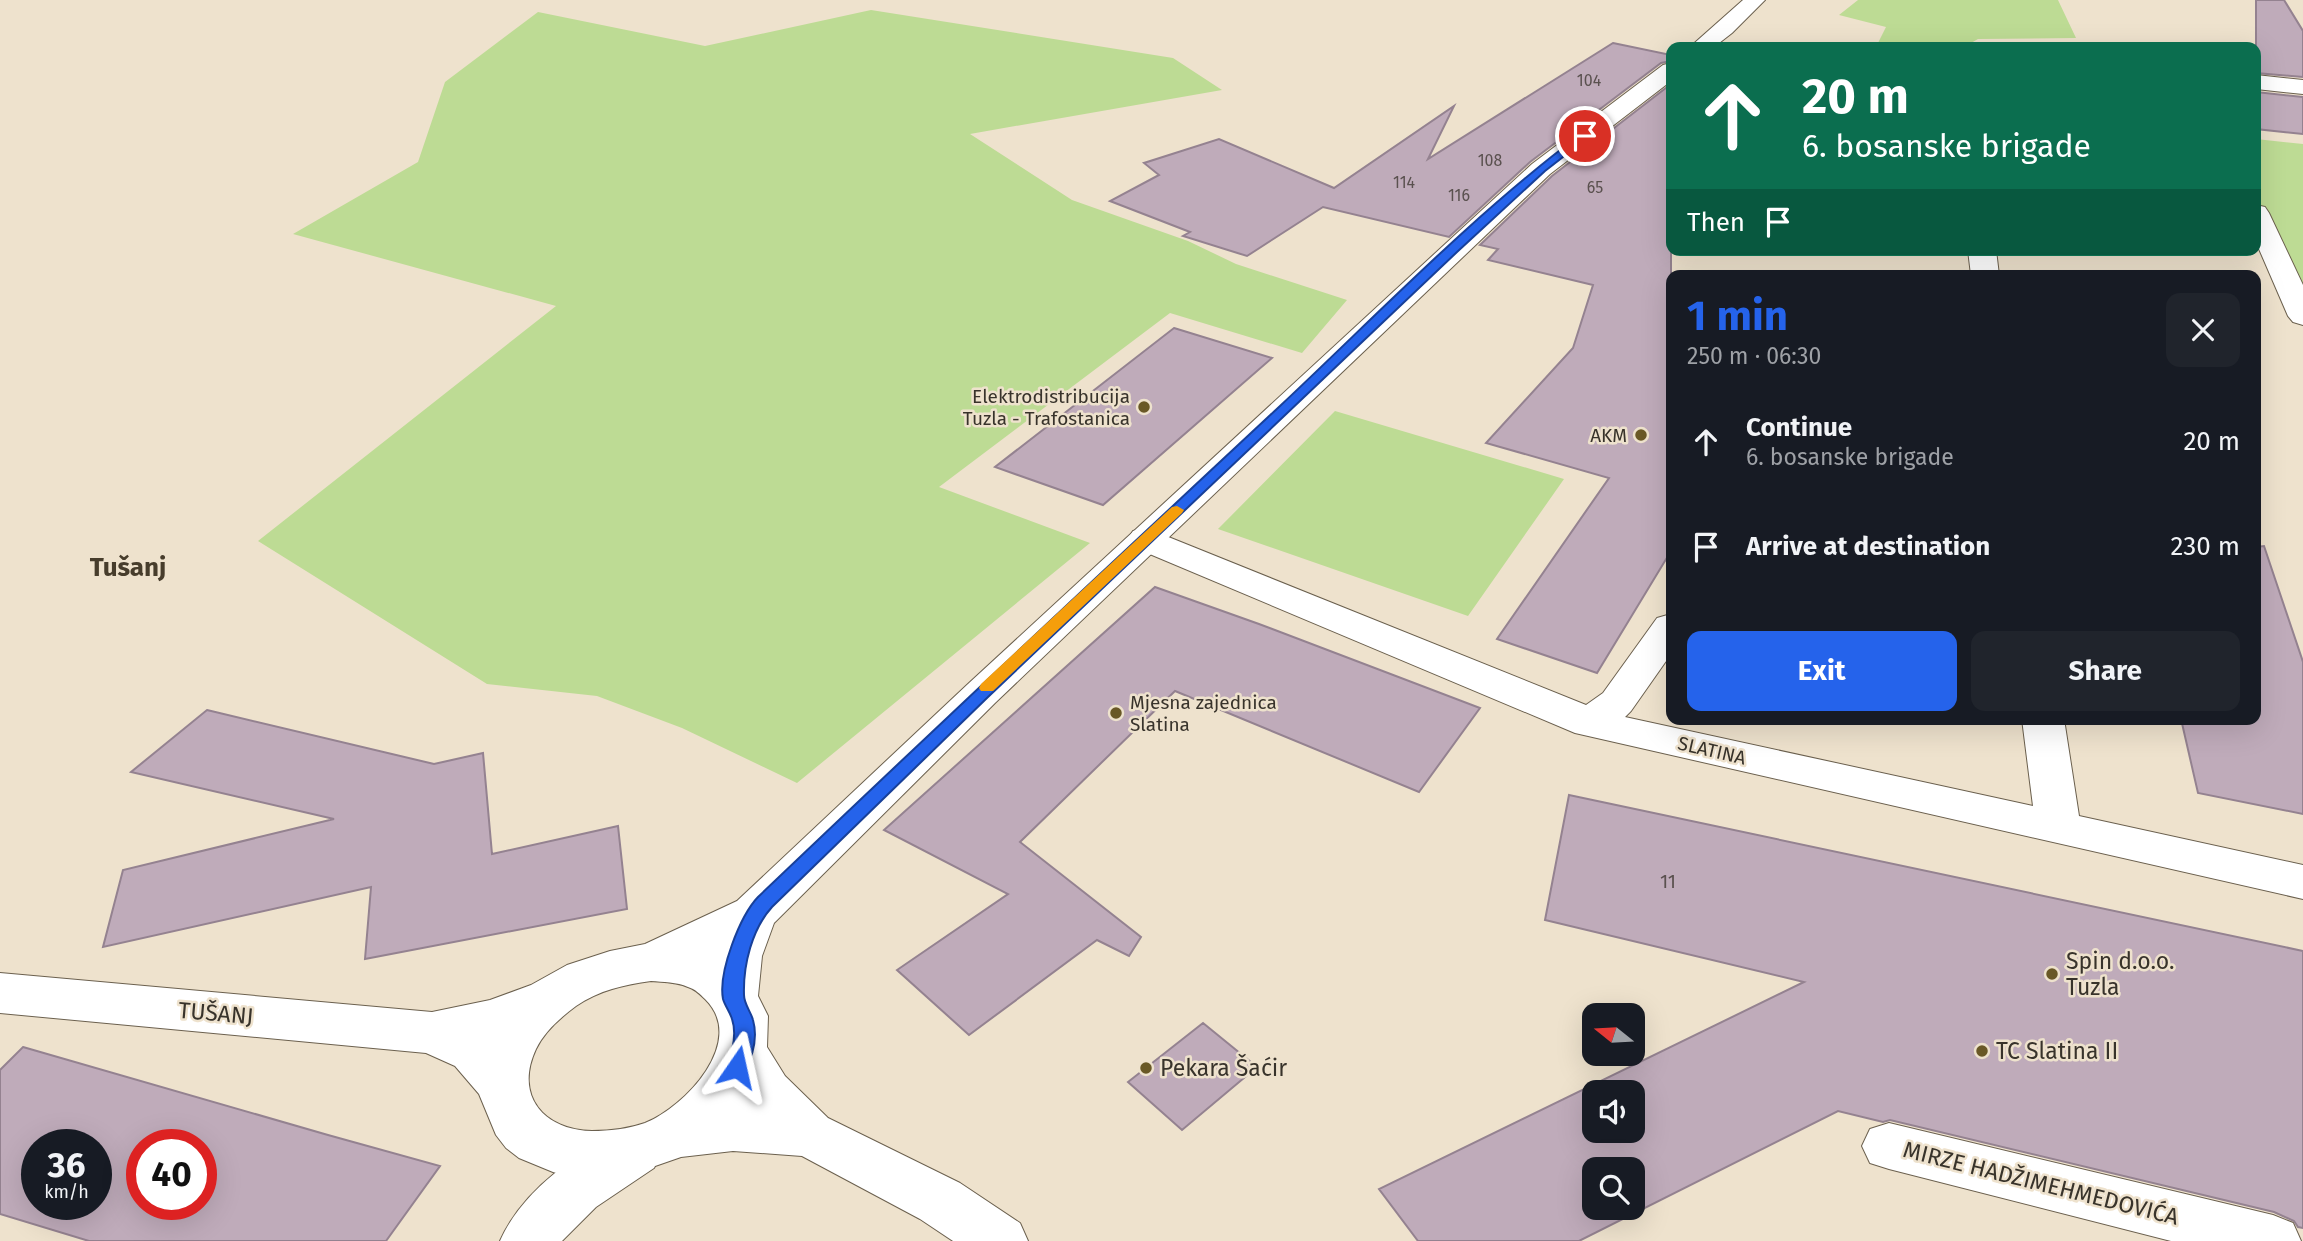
<!DOCTYPE html>
<html lang="en">
<head>
<meta charset="utf-8">
<style>
	:root { --surface:#171b24; --page:#20242c; --text:#f1f3f6; --muted:#9ea1a6; --accent:#2563eb }
	body { margin:0; font-family:"Fira Sans",sans-serif; background:var(--page); color:var(--text); height:100vh; display:flex; flex-direction:column; font-size:26px; white-space:nowrap }
	* { box-sizing:border-box; margin:0 }
	p { font-size:23px; color:var(--muted) }
	.icon { flex:none; width:38px; height:38px; fill:none; stroke:currentColor; stroke-width:2; stroke-linecap:round; stroke-linejoin:round }
	.map { position:relative; flex:1; overflow:hidden }
	.side { position:absolute; left:1666px; top:270px; width:595px; height:455px; display:flex; flex-direction:column; background:var(--surface); border-radius:14px; box-shadow:0 7px 28px #0002 }
	.side>* { flex:none }
	.hud { position:absolute; left:1666px; top:42px; width:595px; height:214px; border-radius:14px; box-shadow:0 7px 28px #0002; background:#0b6e4f; color:#fff; overflow:hidden }
	.needle { width:46px; rotate:288deg }
	.tools { position:absolute; left:1582px; top:1003px; display:grid; gap:14px }
	.tools a { display:grid; place-items:center; width:63px; height:63px; border-radius:14px; background:var(--surface); box-shadow:0 7px 28px #0002; font-size:35px }
	.speed { position:absolute; left:21px; top:1129px; display:flex; gap:14px; font-size:35px; font-weight:700; text-align:center }
	.speed>* { display:grid; place-content:center; width:91px; height:91px; border-radius:50%; background:var(--surface); box-shadow:0 7px 28px #0002; line-height:1 }
	.speed small { font-size:18px; font-weight:400 }
	.speed .limit { border:10px solid #d22; background:#fff; color:#111 }
	.pin { position:absolute; display:grid; place-items:center; width:60px; height:60px; color:#fff; margin:-30px; border:4px solid #fff; border-radius:50%; box-shadow:0 2px 7px #0007 }
	.me { position:absolute; width:77px; margin:-38px; rotate:11deg; stroke-linejoin:round; filter:drop-shadow(0 0 5px #0008) }
	.turn { display:flex; align-items:center; gap:24px; height:147px; padding:0 21px; font-size:32px }
	.turn .icon { width:91px; height:91px; stroke-width:2.5 }
	.turn b { display:block; font-size:49px; line-height:60px }
	.then { display:flex; align-items:center; height:66px; padding:0 21px; background:#0003; gap:14px; font-size:26px }
	.round { display:grid; place-items:center; flex:none; width:74px; height:74px; border-radius:14px; background:var(--page) }
	.overview { display:flex; align-items:center; justify-content:space-between; height:119px; padding:0 21px }
	h1 { font-size:42px; font-weight:700; line-height:52px; color:var(--accent) }
	.primary-button { display:flex; gap:14px; margin-top:auto; padding:14px 21px }
	.primary-button a { flex:1; height:80px; border-radius:14px; background:var(--accent); color:#fff; font-size:28px; font-weight:700; line-height:80px; text-align:center }
	.primary-button a+a { background:var(--page); color:var(--text) }
	ul { padding:0; list-style:none }
	li { display:flex; align-items:center; gap:21px; height:105px; padding:0 21px }
	li div { flex:1 }
	li b { display:block; font-size:26px }
	li em { font-style:normal }
	.map>svg:first-child { display:block }
	.green { fill:#bddb94 }
	.building { fill:#bfabba; stroke:#948290; stroke-width:2; fill-rule:evenodd }
	.lines { fill:none; stroke-linecap:round; stroke-linejoin:round }
	.street-casing { stroke:#6b604e; stroke-width:2 }
	.secondary-casing { stroke:#6b604e; stroke-width:2 }
	.street { fill:#fff; fill-rule:evenodd }
	.secondary { fill:#fff; fill-rule:evenodd }
	.route { fill:#2563eb; stroke:#184099; stroke-width:2 }
	.slow { fill:#f59e0b }
	.poi-dot { fill:#695826; stroke:#eee2cd; stroke-width:2.5 }
	.labels { text-anchor:middle; stroke-width:5; stroke-linejoin:round; paint-order:stroke }
	.number-label { font-size:16px; fill:#5a514f }
	.poi-label { font-size:19px; fill:#38332b; stroke:#eee2cd; text-anchor:end }
	.street-label { font-size:19px; fill:#38332b; stroke:#eee2cd }
	.near-number-label { font-size:19px; fill:#5a514f }
	.near-poi-label { font-size:23px; fill:#38332b; stroke:#eee2cd; text-anchor:start }
	.near-street-label { font-size:23px; fill:#38332b; stroke:#eee2cd }
	.district-label { font-size:26px; font-weight:bold; fill:#473d2c; stroke:#eee2cd }
</style>
</head>
<body>
<div class="map">
<svg width="2303" height="1241" viewBox="0 0 2303 1241">
	<rect width="100%" height="100%" fill="#eee2cd"/>
	<!-- green -->
	<path class="green" d="M1858,0h200l18,38 -98,1 -14,8h-88l10,-20 -47,-12z
		M871,10l302,48 49,32 -252,44 102,66 116,41 48,23 111,36 -45,53 -132,-40 -231,174 151,56 -293,240 -115,-55 -85,-32 -110,-12 -229,-143 298,-235 -263,-72 125,-72 27,-80 93,-70 167,34z
		M2256,139l47,5v172l-47,-103z
		M1335,411l229,68 -96,137 -250,-87z"/>
	<!-- building -->
	<path class="building" d="M2256,0h28l19,31v46l-47,-4z
		M1613,43l58,12v6l-10,2 -131,99 -81,75 -126,-30 -76,49 -64,-20 7,-4 -80,-31 49,-26 -15,-12 75,-24 115,49 120,-82 -26,53z
		M1671,84v467l-74,122 -100,-34 112,-161 -123,-35 87,-95 20,-63 -105,-25 10,-11 -18,-4 72,-69z
		M2256,92l47,5v37l-47,-5z
		M1174,328l98,30 -169,147 -108,-38z
		M2264,546l39,116v152l-105,-21 -17,-74h75v-172z
		M1155,587l104,37 221,84 -61,84 -244,-101 -155,151 121,95 -12,19 -32,-16 -128,95 -72,-65 111,-76 -124,-64z
		M207,710l227,54 49,-11 9,101 126,-28 9,83 -262,50 6,-72 -268,60 20,-77 211,-51 -203,-47z
		M1569,795l734,156v277l-5,-1 -4,-6 -20,-9 -384,-92 -7,2 -45,-11 -259,130h-161l-39,-52 425,-207 -259,-62zM1594,1092h39v38h-39zM1594,1169h39v39h-39z
		M1203,1023l54,44 -75,63 -54,-48z
		M23,1047l305,88 112,31 -54,75h-297l-89,-27v-144zM37,1144h59v60h-59zM142,1144h59v60h-59z"/>
	<g class="lines">
		<!-- street casing -->
		<g class="street-casing">
			<path id="street" d="M2256,75l47,5v14l-47,-5z
				M2256,205l9,2 4,6 34,72v40l-10,-3 -5,-6 -32,-74z
				M1968,250h28l3,25h-28z
				M1146,528l440,177 17,-12 54,-75 14,-4v40l-40,57 -6,6 408,89 -11,-87h42l15,97 224,49v34l-728,-166 -442,-186 -5,-8 5,-8z
				M1889,1123l384,92 20,8 8,18h-130l-282,-72 -19,-6 -8,-17 8,-17z
				M635,1127l19,7 8,17 -8,17 -58,39 -34,34h-62c23,-52 82,-94 135,-114z"/>
		</g>
		<!-- secondary casing -->
		<g class="secondary-casing">
			<path id="secondary" d="M1743,0h22l-33,33 -18,14h-24z
				M1671,63v18l-121,93 -554,528 -222,221 -12,33 -4,40 10,20 -1,31 18,29 43,42 132,65 60,40 8,18h-75l-33,-22 -118,-63 -69,-5 -52,6 -46,16 -25,4h-40l-17,-5 -34,-14 -13,-10 -10,-13 -17,-41 -24,-28 -29,-13 -426,-40v-40l432,39 58,-12 41,-15 36,-20 43,-14 35,-7 92,-43 231,-217 564,-520 131,-99zM651,981c12,1 26,1 37,6 7,2 12,7 17,12 43,42 -20,108 -60,124 -17,6 -36,8 -53,8 -48,-1 -78,-35 -56,-82 8,-17 25,-32 40,-43 23,-16 48,-21 75,-25z"/>
		</g>
		<!-- street -->
		<use href="#street" class="street"/>
		<!-- secondary -->
		<use href="#secondary" class="secondary"/>
	</g>
	<!-- route -->
	<path class="route" d="M1581,134l9,2 -45,35 -88,81 -469,445 -216,210c-20,22 -29,58 -28,88 0,9 7,17 9,25 5,18 -1,38 -9,53l-7,3 -8,-3 -3,-6c6,-14 11,-33 6,-48 -2,-7 -7,-13 -9,-20 -5,-27 17,-83 35,-102 173,-165 347,-328 522,-491 98,-92 194,-192 301,-272z"/>
	<!-- slow -->
	<path class="slow" d="M1177,506l7,4 -2,3 -189,178h-12l-2,-3 2,-4 191,-177z"/>
	<!-- markers -->
	<g class="poi-dot">
		<circle cx="1144" cy="407" r="7"/>
		<circle cx="1641" cy="435" r="7"/>
		<circle cx="1116" cy="713" r="7"/>
		<circle cx="2052" cy="974" r="7"/>
		<circle cx="1982" cy="1051" r="7"/>
		<circle cx="1146" cy="1068" r="7"/>
	</g>
	<g class="labels">
		<!-- number labels -->
		<g class="number-label">
			<text x="1589" y="86">104</text>
			<text x="1490" y="166">108</text>
			<text x="1404" y="188">114</text>
			<text x="1595" y="193">65</text>
			<text x="1459" y="201">116</text>
		</g>
		<!-- poi labels -->
		<g class="poi-label">
			<text x="1130" y="403">Elektrodistribucija<tspan x="1130" dy="22">Tuzla - Trafostanica</tspan></text>
			<text x="1627" y="442">AKM</text>
			<text x="1130" y="709" text-anchor="start">Mjesna zajednica<tspan x="1130" dy="22">Slatina</tspan></text>
		</g>
		<!-- street labels -->
		<g class="street-label">
			<text transform="translate(1712 750) rotate(13)" y="7">SLATINA</text>
		</g>
		<!-- near-number labels -->
		<g class="near-number-label">
			<text x="1668" y="888">11</text>
		</g>
		<!-- near-poi labels -->
		<g class="near-poi-label">
			<text x="2066" y="969">Spin d.o.o.<tspan x="2066" dy="26">Tuzla</tspan></text>
			<text x="1996" y="1059">TC Slatina II</text>
			<text x="1160" y="1076">Pekara Šaćir</text>
		</g>
		<!-- near-street labels -->
		<g class="near-street-label">
			<text transform="translate(216 1013) rotate(5)" y="8">TUŠANJ</text>
			<text transform="translate(2041 1183) rotate(14)" y="8">MIRZE HADŽIMEHMEDOVIĆA</text>
		</g>
		<!-- district labels -->
		<g class="district-label">
			<text x="128" y="576">Tušanj</text>
		</g>
	</g>
</svg>
<div class="tools">
<a><svg class="needle" viewBox="-14 -14 28 28"><path d="M0-13l5 13h-10z" fill="#e53935"/><path d="M0 13l5-13h-10z" fill="#9ea1a6"/></svg></a>
<a><svg class="icon" aria-label="sound" viewBox="0 0 24 24"><path d="M4 9h4l5-4v14l-5-4H4zM17 9q2 3 0 6"/></svg></a>
<a><svg class="icon" aria-label="search" viewBox="0 0 24 24"><circle cx="10" cy="10" r="6"/><path d="M15 15l6 6"/></svg></a>
</div>
<div class="speed"><div>36<small>km/h</small></div><div class="limit">40</div></div>
<div class="pin" style="left:1585px;top:136px;background:#d93025"><svg class="icon" aria-label="arrive" viewBox="0 0 24 24"><path d="M6 21V4h12l-3 4 3 4H6"/></svg></div>
<svg class="me" style="left:737px;top:1067px" viewBox="-20 -20 40 40"><path d="M0-17L14 15 0 8-14 15z" fill="#2563eb" stroke="#fff" stroke-width="4"/></svg>
<div class="hud">
<div class="turn"><svg class="icon" aria-label="ahead" viewBox="0 0 24 24"><path d="M12 20V5M6 11l6-6 6 6"/></svg><div><b>20 m</b>6. bosanske brigade</div></div>
<div class="then">Then<svg class="icon" aria-label="arrive" viewBox="0 0 24 24"><path d="M6 21V4h12l-3 4 3 4H6"/></svg></div>
</div>
<section class="side">
<div class="overview"><div><h1>1 min</h1><p>250 m · 06:30</p></div><a class="round"><svg class="icon" aria-label="close" viewBox="0 0 24 24"><path d="M6 6l12 12M18 6L6 18"/></svg></a></div>
<ul>
<li><svg class="icon" aria-label="ahead" viewBox="0 0 24 24"><path d="M12 20V5M6 11l6-6 6 6"/></svg><div><b>Continue</b><p>6. bosanske brigade</p></div><em>20 m</em></li>
<li><svg class="icon" aria-label="arrive" viewBox="0 0 24 24"><path d="M6 21V4h12l-3 4 3 4H6"/></svg><div><b>Arrive at destination</b></div><em>230 m</em></li>
</ul>
<div class="primary-button"><a>Exit</a><a>Share</a></div>
</section>
</div>
</body>
</html>
